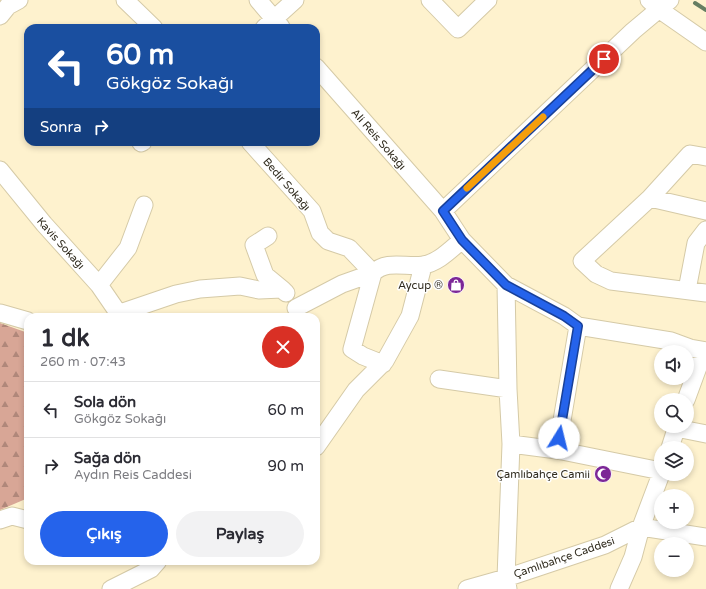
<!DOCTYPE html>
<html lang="tr">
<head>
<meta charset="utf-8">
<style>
	:root { --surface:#fff; --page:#f2f2f3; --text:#2b2b33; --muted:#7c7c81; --line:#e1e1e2; --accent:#2563eb }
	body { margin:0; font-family:"Varela Round",sans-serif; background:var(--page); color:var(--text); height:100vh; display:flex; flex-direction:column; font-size:15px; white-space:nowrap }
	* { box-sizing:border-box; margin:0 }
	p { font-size:13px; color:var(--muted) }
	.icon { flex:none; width:22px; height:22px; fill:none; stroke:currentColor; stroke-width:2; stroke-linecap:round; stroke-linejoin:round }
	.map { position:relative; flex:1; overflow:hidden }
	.drawer { position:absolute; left:24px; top:313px; width:296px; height:252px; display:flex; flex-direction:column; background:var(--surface); border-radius:12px; box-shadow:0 2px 6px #0003 }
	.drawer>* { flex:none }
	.guide { position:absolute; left:24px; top:24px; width:296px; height:122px; border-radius:12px; box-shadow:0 2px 6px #0003; background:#1a4fa0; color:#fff; overflow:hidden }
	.tools { position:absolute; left:654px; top:345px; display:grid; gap:8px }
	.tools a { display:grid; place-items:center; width:40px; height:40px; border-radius:50%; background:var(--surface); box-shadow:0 2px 6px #0003; font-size:20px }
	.pin { position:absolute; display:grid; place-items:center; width:34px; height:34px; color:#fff; margin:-17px; border:2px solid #fff; border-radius:50%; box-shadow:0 1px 4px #0007 }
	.me { position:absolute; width:44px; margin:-22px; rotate:9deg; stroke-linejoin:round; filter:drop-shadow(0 0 3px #0008) }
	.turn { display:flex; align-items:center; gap:14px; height:84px; padding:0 16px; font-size:18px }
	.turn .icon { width:52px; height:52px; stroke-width:2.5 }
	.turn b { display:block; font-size:28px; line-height:34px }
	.then { display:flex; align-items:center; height:38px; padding:0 16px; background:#0003; gap:8px; font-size:15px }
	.round { display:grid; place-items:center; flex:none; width:42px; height:42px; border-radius:21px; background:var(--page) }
	.summary { display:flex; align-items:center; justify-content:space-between; height:68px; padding:0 16px }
	h1 { font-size:24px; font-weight:800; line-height:30px }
	.action { display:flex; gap:8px; margin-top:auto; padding:8px 16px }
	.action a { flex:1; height:46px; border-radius:24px; background:var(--accent); color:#fff; font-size:16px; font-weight:800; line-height:46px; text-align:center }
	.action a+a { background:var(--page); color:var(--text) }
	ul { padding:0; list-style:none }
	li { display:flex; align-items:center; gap:12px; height:56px; padding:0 16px; border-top:1px solid var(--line) }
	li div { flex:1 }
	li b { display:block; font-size:15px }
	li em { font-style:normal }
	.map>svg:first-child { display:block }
	.forest { fill:url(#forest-firs) }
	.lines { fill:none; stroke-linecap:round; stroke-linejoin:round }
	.stream { stroke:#667e62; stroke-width:4 }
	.minor-casing { stroke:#d5caa7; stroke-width:19 }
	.minor { stroke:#fff; stroke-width:17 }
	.route-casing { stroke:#184099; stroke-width:10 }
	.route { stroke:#2563eb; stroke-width:7 }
	.slow { stroke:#f59e0b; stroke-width:7 }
	.labels { text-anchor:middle; stroke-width:3; stroke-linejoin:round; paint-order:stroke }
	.street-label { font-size:11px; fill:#312c1f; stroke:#fff }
	.poi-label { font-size:11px; fill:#312c1f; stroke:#fff; text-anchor:end }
</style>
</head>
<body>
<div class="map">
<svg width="706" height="589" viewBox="0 0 706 589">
	<defs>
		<pattern id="forest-firs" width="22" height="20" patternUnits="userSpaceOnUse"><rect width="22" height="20" fill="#d8a696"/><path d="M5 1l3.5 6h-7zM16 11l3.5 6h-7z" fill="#b0877a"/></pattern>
	</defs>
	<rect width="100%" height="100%" fill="#fef2ce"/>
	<!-- forest -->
	<path class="forest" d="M0,323l28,10v165l-28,12z"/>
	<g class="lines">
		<!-- stream -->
		<path class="stream" d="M695,3l11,7"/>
		<!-- minor casing -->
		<g class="minor-casing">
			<path id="minor" d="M125,0l29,28
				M258,0l23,27
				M430,0l28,29 30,-29
				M649,0l11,10 46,32
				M0,16l8,-10 11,-6
				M264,28l31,-28
				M316,67l127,144 19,29 44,45 58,31 14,10 93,15 19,7 16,3
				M250,142l62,69 8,22 8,8 21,7 24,25
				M141,143l2,-1
				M706,157l-16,-3 -40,44 -68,63 14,13 15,7 95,12
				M0,170l44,54 55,61 22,32
				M650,198l56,13
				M443,211l190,-180 37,-31
				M268,236l-14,9 11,30 17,14 4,4
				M373,273l-21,76 11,7 20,8
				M99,285l29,-37 16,-43
				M506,285l2,104 3,55 -5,134 2,11
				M687,290l9,-47 10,-13
				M296,308l46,-24 31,-11c14,-14 34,-5 50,-8 15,-2 28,-16 39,-25
				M0,313l28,8
				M120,313l56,-19 24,-5 40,-3 19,4 23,-1
				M439,379l69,10
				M686,400l18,-49
				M676,428l30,6
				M511,444l46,6 104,21
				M316,447l40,-57 29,-29 25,-45 13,-50
				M670,448l7,-22
				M557,450l21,-124
				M0,520l12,-4 16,4
				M641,527l65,10
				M111,589l40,-20 7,-8
				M467,589l39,-11 99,-33 36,-18
				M619,589l14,-32 8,-30 20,-53"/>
		</g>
		<!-- minor -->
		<use href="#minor" class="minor"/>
	</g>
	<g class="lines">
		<!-- route casing -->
		<g class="route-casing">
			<path id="route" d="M559,438l19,-112 -14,-10 -58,-31 -44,-45 -19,-29 161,-152"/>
		</g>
		<!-- route -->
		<use href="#route" class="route"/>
		<!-- slow -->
		<path class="slow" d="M467,188l76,-71"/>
	</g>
	<!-- icons -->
	<defs>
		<g id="shop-disc" transform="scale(0.9)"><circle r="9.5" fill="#7c2797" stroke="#fff"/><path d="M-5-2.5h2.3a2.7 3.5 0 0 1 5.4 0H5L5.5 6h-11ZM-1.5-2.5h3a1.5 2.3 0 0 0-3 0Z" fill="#fff"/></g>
		<g id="mosque-disc" transform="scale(0.9)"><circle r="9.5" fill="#7c2797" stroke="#fff"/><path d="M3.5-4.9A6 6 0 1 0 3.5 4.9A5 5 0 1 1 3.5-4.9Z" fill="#fff"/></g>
	</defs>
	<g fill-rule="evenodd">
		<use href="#shop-disc" x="456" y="285"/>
		<use href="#mosque-disc" x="603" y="474"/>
	</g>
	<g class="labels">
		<!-- street labels -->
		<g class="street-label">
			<text transform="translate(379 139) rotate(49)" y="4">Ali Reis Sokağı</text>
			<text transform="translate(287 184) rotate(49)" y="4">Bedir Sokağı</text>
			<text transform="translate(61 243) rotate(48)" y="4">Kavis Sokağı</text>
			<text transform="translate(564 557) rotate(-19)" y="4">Çamlıbahçe Caddesi</text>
		</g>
		<!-- poi labels -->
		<g class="poi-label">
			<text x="443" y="289">Aycup ®</text>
			<text x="590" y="478">Çamlıbahçe Camii</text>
		</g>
	</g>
</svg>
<div class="tools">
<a><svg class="icon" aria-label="sound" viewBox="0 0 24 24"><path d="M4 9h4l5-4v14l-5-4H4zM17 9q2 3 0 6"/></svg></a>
<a><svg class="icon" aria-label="search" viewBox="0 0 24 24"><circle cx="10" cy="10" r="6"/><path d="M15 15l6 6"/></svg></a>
<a><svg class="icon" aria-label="layers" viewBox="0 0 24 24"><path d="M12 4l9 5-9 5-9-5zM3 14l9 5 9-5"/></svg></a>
<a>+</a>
<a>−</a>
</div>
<div class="pin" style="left:604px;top:59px;background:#d93025"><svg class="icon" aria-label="arrive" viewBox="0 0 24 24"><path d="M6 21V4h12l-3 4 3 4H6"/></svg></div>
<svg class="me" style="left:559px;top:438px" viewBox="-20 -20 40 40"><circle r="19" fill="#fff"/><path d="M0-13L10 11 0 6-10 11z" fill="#2563eb"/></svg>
<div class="guide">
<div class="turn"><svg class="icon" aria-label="left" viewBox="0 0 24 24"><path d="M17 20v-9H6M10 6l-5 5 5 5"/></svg><div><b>60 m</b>Gökgöz Sokağı</div></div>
<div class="then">Sonra<svg class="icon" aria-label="right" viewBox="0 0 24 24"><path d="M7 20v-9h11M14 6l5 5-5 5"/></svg></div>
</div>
<section class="drawer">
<div class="summary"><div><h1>1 dk</h1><p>260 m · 07:43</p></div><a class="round" style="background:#d93025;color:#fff"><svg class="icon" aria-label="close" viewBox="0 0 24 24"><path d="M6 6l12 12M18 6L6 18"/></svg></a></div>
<ul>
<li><svg class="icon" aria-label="left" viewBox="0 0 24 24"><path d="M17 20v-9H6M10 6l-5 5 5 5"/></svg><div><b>Sola dön</b><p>Gökgöz Sokağı</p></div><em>60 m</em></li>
<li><svg class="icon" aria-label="right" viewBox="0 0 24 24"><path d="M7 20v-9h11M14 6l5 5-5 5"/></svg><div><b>Sağa dön</b><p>Aydın Reis Caddesi</p></div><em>90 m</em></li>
</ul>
<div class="action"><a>Çıkış</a><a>Paylaş</a></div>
</section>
</div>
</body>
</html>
